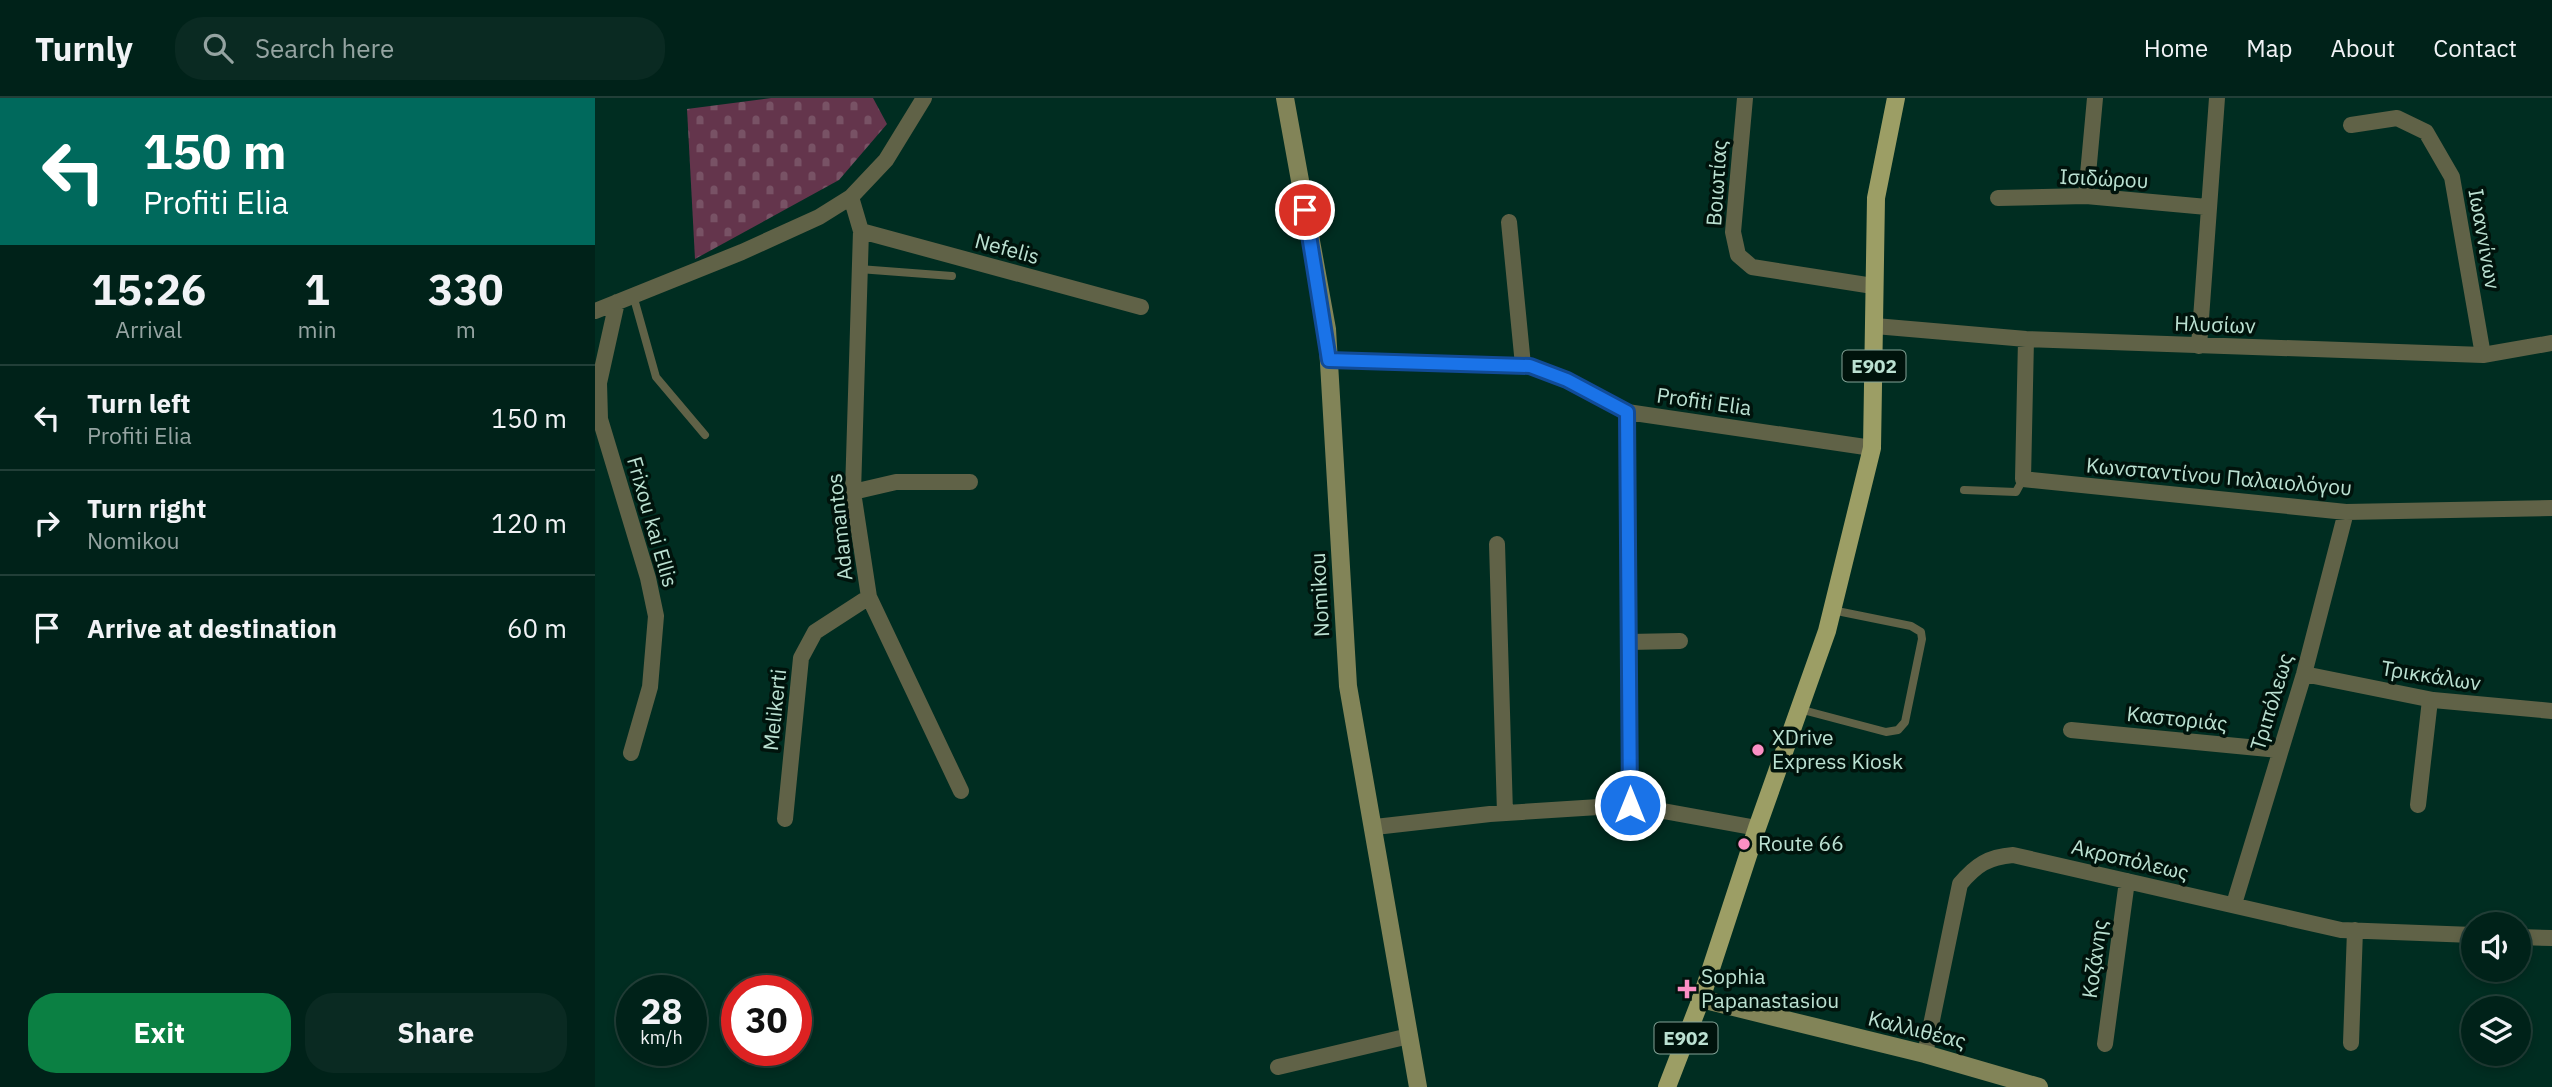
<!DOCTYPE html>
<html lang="en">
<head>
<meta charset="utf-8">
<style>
	:root { --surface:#002219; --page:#0a2a22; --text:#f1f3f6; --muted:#95a4a2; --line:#223f38; --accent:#0b8043 }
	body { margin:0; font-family:"IBM Plex Sans",sans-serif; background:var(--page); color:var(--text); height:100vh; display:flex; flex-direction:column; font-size:26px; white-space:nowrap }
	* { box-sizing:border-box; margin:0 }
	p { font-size:23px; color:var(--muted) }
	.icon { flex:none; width:38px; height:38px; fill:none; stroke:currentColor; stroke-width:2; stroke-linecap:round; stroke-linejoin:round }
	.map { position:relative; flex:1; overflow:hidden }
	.panel { display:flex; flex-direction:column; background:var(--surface); width:595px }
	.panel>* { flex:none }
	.top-card { background:#00695c; color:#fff; overflow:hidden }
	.buttons { position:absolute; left:1866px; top:814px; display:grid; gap:14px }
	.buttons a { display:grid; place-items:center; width:70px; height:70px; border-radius:50%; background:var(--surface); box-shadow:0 4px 10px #0003,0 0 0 2px var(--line); font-size:35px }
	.speed { position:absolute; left:21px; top:877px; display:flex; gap:14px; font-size:35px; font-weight:700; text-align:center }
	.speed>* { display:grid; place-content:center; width:91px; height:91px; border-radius:50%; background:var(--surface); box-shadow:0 4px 10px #0003,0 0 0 2px var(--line); line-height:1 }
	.speed small { font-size:18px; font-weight:400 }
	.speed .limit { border:10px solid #d22; background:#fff; color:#111 }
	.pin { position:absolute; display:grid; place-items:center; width:60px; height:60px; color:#fff; margin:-30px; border:4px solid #fff; border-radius:50%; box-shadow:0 2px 7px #0007 }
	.me { position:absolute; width:77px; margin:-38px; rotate:0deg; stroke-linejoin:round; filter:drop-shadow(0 0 5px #0008) }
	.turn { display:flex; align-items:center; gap:24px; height:147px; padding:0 28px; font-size:32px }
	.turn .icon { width:91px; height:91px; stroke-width:2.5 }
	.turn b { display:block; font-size:49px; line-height:60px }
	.eta { display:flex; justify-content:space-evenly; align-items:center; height:119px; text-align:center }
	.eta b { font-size:42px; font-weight:800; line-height:49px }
	.primary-button { display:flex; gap:14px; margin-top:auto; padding:14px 28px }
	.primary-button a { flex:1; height:80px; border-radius:28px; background:var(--accent); color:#fff; font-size:28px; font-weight:800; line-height:80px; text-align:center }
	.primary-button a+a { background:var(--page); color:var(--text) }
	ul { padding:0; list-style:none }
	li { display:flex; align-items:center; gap:21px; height:105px; padding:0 28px; border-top:2px solid var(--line) }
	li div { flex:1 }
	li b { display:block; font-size:26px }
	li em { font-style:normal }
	header { display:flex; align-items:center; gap:42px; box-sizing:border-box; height:98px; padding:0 35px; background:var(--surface); border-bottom:2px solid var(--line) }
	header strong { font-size:33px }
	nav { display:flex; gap:38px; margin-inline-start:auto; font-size:24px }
	.search { width:490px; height:63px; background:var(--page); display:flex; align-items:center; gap:18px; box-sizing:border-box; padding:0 24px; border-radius:28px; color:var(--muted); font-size:26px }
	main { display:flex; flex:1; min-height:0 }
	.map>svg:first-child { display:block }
	.cemetery { fill:url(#cemetery-stones) }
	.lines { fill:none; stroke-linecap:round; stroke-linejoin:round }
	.lane { stroke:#606247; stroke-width:8 }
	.street { stroke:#606247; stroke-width:16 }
	.secondary { stroke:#828458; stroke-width:18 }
	.primary { stroke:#9c9e65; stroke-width:18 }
	.route-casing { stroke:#114b97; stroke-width:18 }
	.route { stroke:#1a73e8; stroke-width:12 }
	.poi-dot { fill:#fb8fc4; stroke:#00130c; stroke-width:2.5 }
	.labels { text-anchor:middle; stroke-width:7; stroke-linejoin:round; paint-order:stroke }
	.shield { fill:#00130c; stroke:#83a397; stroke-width:2 }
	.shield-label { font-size:19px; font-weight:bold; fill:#bbe1d2 }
	.street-label { font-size:21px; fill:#bbe1d2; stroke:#00130c }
	.poi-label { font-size:21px; fill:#bbe1d2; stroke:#00130c; text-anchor:start }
</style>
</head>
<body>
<header>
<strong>Turnly</strong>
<div class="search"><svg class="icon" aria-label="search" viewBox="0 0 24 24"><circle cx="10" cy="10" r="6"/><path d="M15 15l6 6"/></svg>Search here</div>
<nav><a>Home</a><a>Map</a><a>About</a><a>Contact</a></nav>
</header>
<main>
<section class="panel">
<div class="top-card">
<div class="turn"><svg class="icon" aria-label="left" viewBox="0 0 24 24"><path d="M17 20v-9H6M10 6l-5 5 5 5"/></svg><div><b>150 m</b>Profiti Elia</div></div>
</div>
<div class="eta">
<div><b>15:26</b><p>Arrival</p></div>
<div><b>1</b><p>min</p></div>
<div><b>330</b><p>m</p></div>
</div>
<ul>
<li><svg class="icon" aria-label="left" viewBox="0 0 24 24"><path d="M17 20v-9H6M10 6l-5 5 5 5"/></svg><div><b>Turn left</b><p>Profiti Elia</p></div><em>150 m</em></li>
<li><svg class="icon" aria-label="right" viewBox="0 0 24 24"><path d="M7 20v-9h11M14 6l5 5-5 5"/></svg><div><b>Turn right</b><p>Nomikou</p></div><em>120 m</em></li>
<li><svg class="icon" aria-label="arrive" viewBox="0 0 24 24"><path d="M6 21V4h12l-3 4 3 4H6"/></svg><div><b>Arrive at destination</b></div><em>60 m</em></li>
</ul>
<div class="primary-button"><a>Exit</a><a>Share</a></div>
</section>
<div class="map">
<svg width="1957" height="989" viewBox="0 0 1957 989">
	<defs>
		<pattern id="cemetery-stones" width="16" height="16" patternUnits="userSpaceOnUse" patternTransform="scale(1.75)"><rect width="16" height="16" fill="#64354c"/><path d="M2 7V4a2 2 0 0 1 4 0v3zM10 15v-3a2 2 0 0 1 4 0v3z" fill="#785265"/></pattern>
	</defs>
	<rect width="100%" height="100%" fill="#002d21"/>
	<!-- cemetery -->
	<path class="cemetery" d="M176,0h102l14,26 -48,56 -144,79 -8,-150z"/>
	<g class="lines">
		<!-- lane -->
		<path class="lane" d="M264,171l93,7
			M38,197l23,82 49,58
			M1369,392l52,2 7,-13
			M1204,611l87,23 12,-2 7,-8 17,-83 -1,-7 -10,-6 -79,-16"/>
		<!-- street -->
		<path class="street" d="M1150,0l-12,134 5,23 14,12 121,19
			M1756,27l46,-7 29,14 26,45 31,178
			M1491,98l9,-98
			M256,99l10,34 -8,261 16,105 92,194
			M1403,100l88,-2 121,11
			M914,124l14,143
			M266,133l280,76
			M22,204l-18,81 1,36 48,159 8,38 -6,71 -19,66
			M0,213l147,-59 77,-35 32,-20 35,-37 38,-62
			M1280,228l151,13 457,16 69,-12
			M1431,241l-3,140 323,33 206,-4
			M1604,248l18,-248
			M734,262l201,6 37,14 60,32 245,36
			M1032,314l3,393
			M258,394l43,-10h74
			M902,446l8,269
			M1034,544l51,-1
			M1709,576l129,26 119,11
			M1476,632l208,20
			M1823,707l12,-105
			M190,721l16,-161 14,-26 54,-35
			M780,729l115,-13 140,-9 127,23
			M1639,806l70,-230 42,-162
			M1923,839l34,1
			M1756,945l4,-113
			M1510,946l22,-163
			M1330,956l35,-170c16,-19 28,-27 53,-29l328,75 132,5
			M683,969l131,-31"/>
		<!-- secondary -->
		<path class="secondary" d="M690,0l42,231 21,357 70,401
			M1106,901l224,55 114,33"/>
		<!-- primary -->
		<path class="primary" d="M1072,989l34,-88 56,-171 70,-197 45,-183 4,-250 20,-100"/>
	</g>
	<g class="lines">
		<!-- route casing -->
		<g class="route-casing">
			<path id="route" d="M710,112l24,150 201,6 37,14 60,32 3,393"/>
		</g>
		<!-- route -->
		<use href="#route" class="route"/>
	</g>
	<!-- markers -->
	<g class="poi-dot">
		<circle cx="1163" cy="652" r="7"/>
		<circle cx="1149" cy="746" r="7"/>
		<path d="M1088.5 880.5h7v7h7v7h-7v7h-7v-7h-7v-7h7z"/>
	</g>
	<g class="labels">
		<!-- shield labels -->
		<g class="shield">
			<rect x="1247.5" y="252.5" width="63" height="31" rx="5"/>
			<rect x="1059.5" y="924.5" width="63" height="31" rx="5"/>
		</g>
		<g class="shield-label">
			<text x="1279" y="275">E902</text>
			<text x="1091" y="947">E902</text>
		</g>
		<!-- street labels -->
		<g class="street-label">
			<text transform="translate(1509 81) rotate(3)" y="7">Ισιδώρου</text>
			<text transform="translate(1122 85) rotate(-86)" y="7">Βοιωτίας</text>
			<text transform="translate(1889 141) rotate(80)" y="7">Ιωαννίνων</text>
			<text transform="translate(412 151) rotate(15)" y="7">Nefelis</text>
			<text transform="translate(1620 227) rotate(2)" y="7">Ηλυσίων</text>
			<text transform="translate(1109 304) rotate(8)" y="7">Profiti Elia</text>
			<text transform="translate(1624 379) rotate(5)" y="7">Κωνσταντίνου Παλαιολόγου</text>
			<text transform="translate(57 424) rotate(74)" y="7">Frixou kai Ellis</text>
			<text transform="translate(245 429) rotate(-96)" y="7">Adamantos</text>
			<text transform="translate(725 497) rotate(-93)" y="7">Nomikou</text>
			<text transform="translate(1836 578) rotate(9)" y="7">Τρικκάλων</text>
			<text transform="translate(1677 604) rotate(-73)" y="7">Τριπόλεως</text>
			<text transform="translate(180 612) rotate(-84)" y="7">Melikerti</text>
			<text transform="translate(1582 621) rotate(6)" y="7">Καστοριάς</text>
			<text transform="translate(1535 762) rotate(13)" y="7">Ακροπόλεως</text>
			<text transform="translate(1500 861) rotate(-82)" y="7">Κοζάνης</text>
			<text transform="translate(1322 932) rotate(14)" y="7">Καλλιθέας</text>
		</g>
		<!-- poi labels -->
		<g class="poi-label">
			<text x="1177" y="647">XDrive<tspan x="1177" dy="24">Express Kiosk</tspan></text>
			<text x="1163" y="753">Route 66</text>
			<text x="1106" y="886">Sophia<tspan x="1106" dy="24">Papanastasiou</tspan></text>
		</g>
	</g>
</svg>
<div class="buttons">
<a><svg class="icon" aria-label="sound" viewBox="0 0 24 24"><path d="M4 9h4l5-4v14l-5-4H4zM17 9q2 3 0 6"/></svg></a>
<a><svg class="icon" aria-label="layers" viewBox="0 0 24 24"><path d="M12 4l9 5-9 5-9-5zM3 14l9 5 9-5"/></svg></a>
</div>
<div class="speed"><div>28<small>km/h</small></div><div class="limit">30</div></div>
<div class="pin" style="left:710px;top:112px;background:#d93025"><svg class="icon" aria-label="arrive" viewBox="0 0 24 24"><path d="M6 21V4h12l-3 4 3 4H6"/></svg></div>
<svg class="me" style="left:1035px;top:707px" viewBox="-20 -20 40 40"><circle r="17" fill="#1a73e8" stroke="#fff" stroke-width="3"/><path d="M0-11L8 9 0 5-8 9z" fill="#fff"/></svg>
</div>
</main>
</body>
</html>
